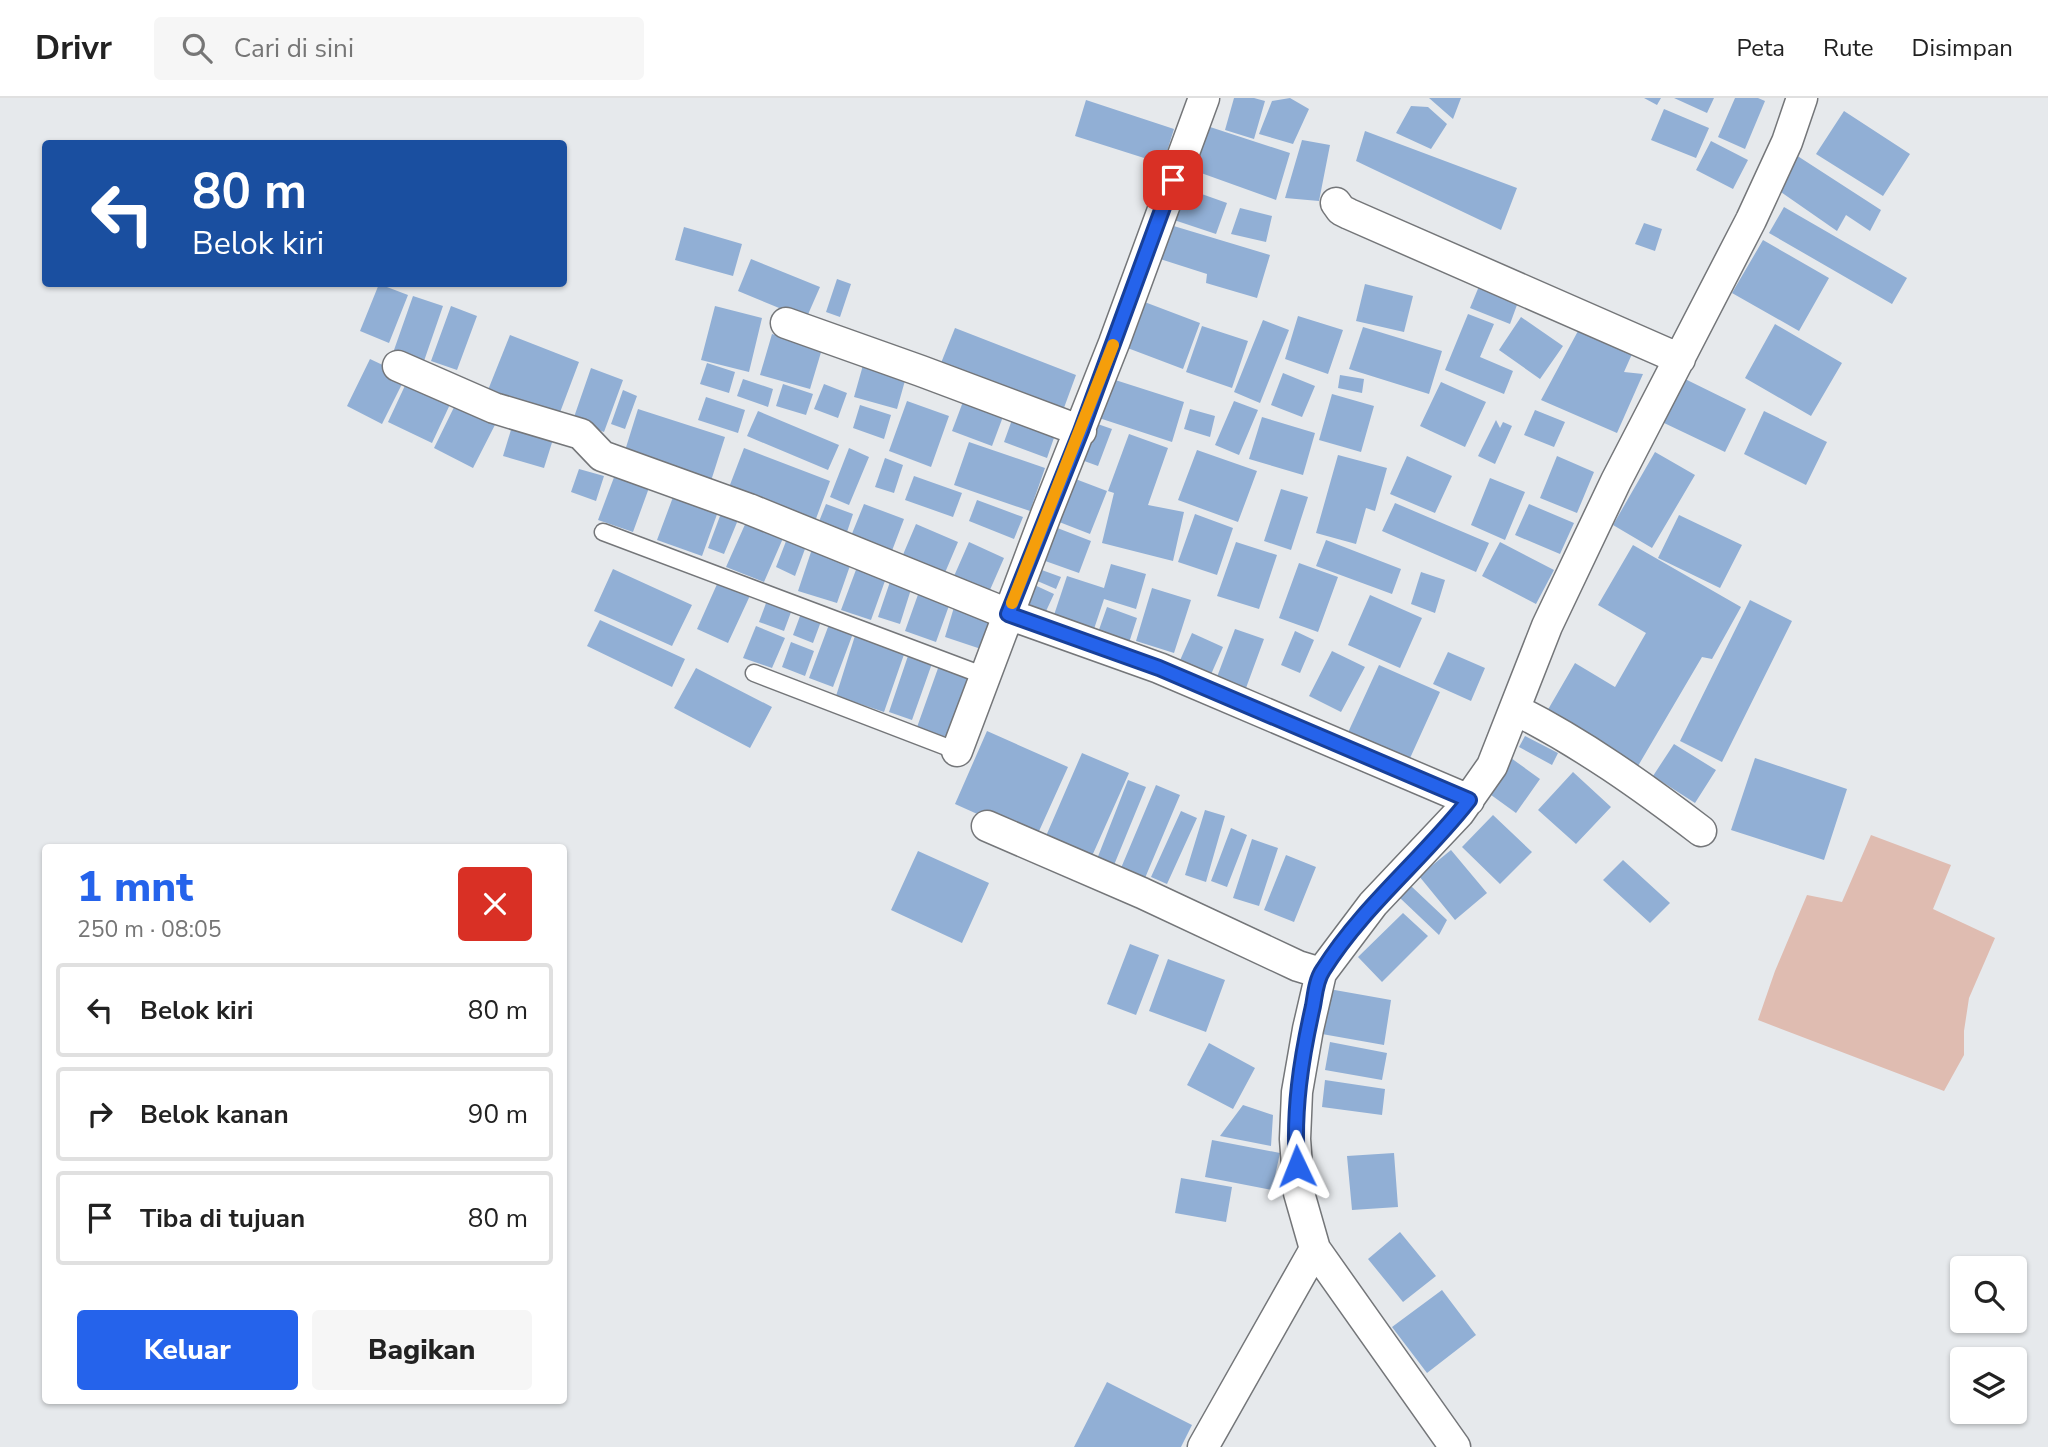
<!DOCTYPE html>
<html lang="id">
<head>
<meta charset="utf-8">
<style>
	:root { --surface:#fff; --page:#f6f6f6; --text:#222; --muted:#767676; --line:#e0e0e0; --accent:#2563eb }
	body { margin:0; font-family:"Nunito Sans",sans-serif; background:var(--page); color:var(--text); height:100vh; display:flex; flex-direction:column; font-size:26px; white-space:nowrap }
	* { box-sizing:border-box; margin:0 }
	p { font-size:23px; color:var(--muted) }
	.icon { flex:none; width:38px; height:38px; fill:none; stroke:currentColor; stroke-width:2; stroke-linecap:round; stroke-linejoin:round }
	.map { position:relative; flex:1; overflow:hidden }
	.drawer { position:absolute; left:42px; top:746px; width:525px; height:560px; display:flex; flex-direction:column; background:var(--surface); border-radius:7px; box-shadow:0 2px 5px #0004 }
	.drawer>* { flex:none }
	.banner { position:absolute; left:42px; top:42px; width:525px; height:147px; border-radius:7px; box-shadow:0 2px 5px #0004; background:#1a4fa0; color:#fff; overflow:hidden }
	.tools { position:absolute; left:1950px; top:1158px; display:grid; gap:14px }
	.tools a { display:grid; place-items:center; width:77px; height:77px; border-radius:7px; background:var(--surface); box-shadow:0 2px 5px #0004; font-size:35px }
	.pin { position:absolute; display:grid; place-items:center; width:60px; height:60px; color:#fff; margin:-30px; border-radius:14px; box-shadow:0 4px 10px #0006 }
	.me { position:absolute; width:77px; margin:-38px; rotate:358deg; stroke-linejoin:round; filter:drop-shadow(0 0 5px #0008) }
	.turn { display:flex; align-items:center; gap:24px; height:147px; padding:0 35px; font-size:32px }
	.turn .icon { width:91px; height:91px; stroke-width:2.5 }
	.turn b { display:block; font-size:49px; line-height:60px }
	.round { display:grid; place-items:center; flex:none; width:74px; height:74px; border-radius:7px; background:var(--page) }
	.overview { display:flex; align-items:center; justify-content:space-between; height:119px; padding:0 35px }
	h1 { font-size:42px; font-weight:800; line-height:52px; color:var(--accent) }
	.cta { display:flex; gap:14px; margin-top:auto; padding:14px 35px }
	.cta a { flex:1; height:80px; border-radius:7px; background:var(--accent); color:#fff; font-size:28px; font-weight:800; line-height:80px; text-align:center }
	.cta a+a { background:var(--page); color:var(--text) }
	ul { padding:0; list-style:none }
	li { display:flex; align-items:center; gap:21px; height:94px; margin:0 14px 10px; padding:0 21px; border:4px solid var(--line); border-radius:7px }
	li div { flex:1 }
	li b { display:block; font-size:26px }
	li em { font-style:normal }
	header { display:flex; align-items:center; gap:42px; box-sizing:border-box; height:98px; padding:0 35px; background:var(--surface); border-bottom:2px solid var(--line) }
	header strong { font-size:33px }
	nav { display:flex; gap:38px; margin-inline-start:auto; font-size:24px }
	.search { width:490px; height:63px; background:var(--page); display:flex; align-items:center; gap:18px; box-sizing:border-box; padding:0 24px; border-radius:7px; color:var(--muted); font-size:26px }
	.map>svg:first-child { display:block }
	.green { fill:#dfbcb1 }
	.building { fill:#91afd5 }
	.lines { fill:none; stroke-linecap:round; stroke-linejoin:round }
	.lane-casing { stroke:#747679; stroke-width:19 }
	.street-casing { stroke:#747679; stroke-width:33 }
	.lane { stroke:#fff; stroke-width:16 }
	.street { stroke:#fff; stroke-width:30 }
	.route-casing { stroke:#184099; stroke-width:18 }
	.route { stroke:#2563eb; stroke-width:12 }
	.slow { stroke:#f59e0b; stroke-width:12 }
</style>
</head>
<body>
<header>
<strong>Drivr</strong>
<div class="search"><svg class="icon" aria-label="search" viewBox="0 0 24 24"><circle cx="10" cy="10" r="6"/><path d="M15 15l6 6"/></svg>Cari di sini</div>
<nav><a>Peta</a><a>Rute</a><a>Disimpan</a></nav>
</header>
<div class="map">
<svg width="2048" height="1349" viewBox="0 0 2048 1349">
	<rect width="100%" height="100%" fill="#e6e9ec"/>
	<!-- green -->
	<path class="green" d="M1871,737l80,30 -18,44 62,29 -26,60 -5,33v24l-20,36 -186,-71 17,-49 32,-76 35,7z"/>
	<!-- building -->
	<path class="building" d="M1234,0h20l11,3 -11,38 -29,-9z
		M1290,0l19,11 -16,35 -34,-10 13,-33z
		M1429,0h32l-8,21z
		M1644,0h17l-4,7z
		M1674,0h40l-7,15z
		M1735,0h23l7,3 -20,48 -27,-12z
		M1086,2l88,29 -11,35 -88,-28z
		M1411,8l17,1 19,17 -16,25 -35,-16z
		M1664,11l45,19 -13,30 -45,-18z
		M1844,13l66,43 -27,42 -67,-42z
		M1207,28l83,27 -14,47 -86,-31z
		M1365,33l152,57 -16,42 -145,-69z
		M1302,42l28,5 -11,56 -34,-3z
		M1711,43l37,19 -15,29 -37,-19z
		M1796,57l85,55 -11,21 -24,-16 -9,16 -59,-41z
		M1182,89l45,16 -11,31 -45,-15z
		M1784,109l123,71 -15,26 -123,-71z
		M1240,110l32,8 -6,26 -35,-8z
		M1644,125l18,6 -7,22 -20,-7z
		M1167,126l103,31 -13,43 -51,-15 1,-9 -50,-16z
		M684,129l58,17 -9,32 -58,-16z
		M1763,142l66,38 -30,53 -67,-38z
		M751,161l69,28 -14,32 -68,-28z
		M837,181l14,5 -11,33 -14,-5z
		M1482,181l39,15 -11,30 -40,-16z
		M379,186l29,11 -19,48 -29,-12z
		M1365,186l48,12 -9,36 -48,-11z
		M413,198l30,10 -19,55 -30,-11z
		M1134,200l66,25 -17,46 -66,-25z
		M451,208l26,10 -20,54 -26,-9z
		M715,208l47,12 -13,54 -48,-12z
		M1468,216l26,10 -14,33 33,14 -9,23 -59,-24z
		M1298,218l45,14 -15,44 -43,-15z
		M1521,219l42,29 -23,33 -41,-29z
		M1263,222l26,10 -29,73 -26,-11z
		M1775,226l67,39 -31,53 -66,-38z
		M1202,228l46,15 -16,47 -46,-16z
		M1363,229l79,24 -13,43 -80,-25z
		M955,230l121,47 -15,41 -122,-48z
		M1578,233l54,23 -8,18 19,2 -26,59 -76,-33z
		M772,236l50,15 -12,40 -50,-14z
		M510,237l69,27 -23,61 -70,-28z
		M865,260l43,12 -11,39 -43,-12z
		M370,261l36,17 -24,48 -35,-18z
		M707,265l28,9 -6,21 -29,-9z
		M591,270l32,12 -19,52 -31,-12z
		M1283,275l32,13 -13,31 -31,-12z
		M1340,277l24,4 -2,14 -24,-5z
		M409,279l44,21 -21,45 -44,-21z
		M1109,280l75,24 -12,40 -76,-25z
		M1683,280l63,31 -21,43 -63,-30z
		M743,281l30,10 -5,18 -31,-11z
		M1441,284l45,20 -21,45 -45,-21z
		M783,286l30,10 -7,21 -30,-9z
		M824,286l23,9 -9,25 -24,-9z
		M623,292l14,6 -12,33 -14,-5z
		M1332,296l42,12 -13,46 -42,-12z
		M459,299l40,20 -26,51 -39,-20z
		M706,299l39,13 -7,23 -40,-13z
		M964,301l40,15 -12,32 -40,-15z
		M907,303l42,15 -18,51 -42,-16z
		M1234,303l24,9 -19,45 -24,-10z
		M860,307l31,10 -7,24 -31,-11z
		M638,311l87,28 -15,47 -87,-27z
		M1190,311l25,7 -5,21 -26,-8z
		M1535,312l30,12 -11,25 -30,-12z
		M758,313l81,34 -11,25 -81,-34z
		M1764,313l63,31 -21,43 -62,-31z
		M1013,319l43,15 -9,26 -43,-16z
		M1262,319l53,16 -12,42 -54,-16z
		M514,322l41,13 -11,35 -41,-12z
		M1496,322l4,8 3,-6 9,4 -17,38 -17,-8z
		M1089,323l23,8 -14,37 -22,-8z
		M1129,336l39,14 -20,57 36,7 -11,49 -71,-18 12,-50 -6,-2z
		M969,344l76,26 -15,43 -76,-26z
		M744,350l86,33 -16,43 -86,-34z
		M849,350l20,9 -20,48 -19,-8z
		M1197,352l60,21 -19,51 -60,-22z
		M1655,354l40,23 -43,73 -39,-23z
		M1338,357l49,13 -12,43 -9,-3 -10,36 -40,-11z
		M1407,358l45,20 -17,37 -45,-19z
		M1557,358l37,16 -17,41 -37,-15z
		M885,360l18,7 -9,28 -19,-6z
		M579,371l25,7 -8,25 -25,-9z
		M616,374l34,13 -17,47 -35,-12z
		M1065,377l42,16 -17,43 -41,-16z
		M914,378l48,17 -9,24 -48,-17z
		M1490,380l35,14 -20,48 -34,-15z
		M676,391l44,17 -18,50 -45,-16z
		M1281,391l27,8 -17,53 -27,-9z
		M977,402l46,17 -9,22 -45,-18z
		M1395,405l94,40 -13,29 -94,-41z
		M826,406l27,10 -7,21 -28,-11z
		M864,406l40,15 -14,37 -41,-15z
		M1529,406l45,19 -14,31 -45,-19z
		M723,410l17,7 -16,39 -16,-6z
		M1195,416l38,14 -16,47 -39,-13z
		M1679,417l63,30 -22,43 -62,-30z
		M747,422l37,16 -20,46 -38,-15z
		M916,426l42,18 -14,33 -42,-18z
		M1047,426l44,17 -12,32 -45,-16z
		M790,433l19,7 -14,38 -19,-9z
		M1326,442l75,29 -9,25 -76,-28z
		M969,444l35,16 -18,41 -35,-16z
		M1236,444l41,13 -18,54 -42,-13z
		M1500,444l54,28 -18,34 -54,-28z
		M1633,447l108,62 -29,52 -10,-2 -64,109 -92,-53 29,-50 40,24 31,-54 -48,-28z
		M813,448l39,14 -15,43 -39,-12z
		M1299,465l39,14 -20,55 -39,-14z
		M1111,466l35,10 -10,35 -32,-10 -13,39 -40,-14 16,-48 37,12z
		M857,469l29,11 -15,42 -30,-10z
		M613,471l79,36 -20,41 -78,-35z
		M1039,471l22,8 -5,12 -21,-9z
		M1421,474l24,8 -10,33 -24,-9z
		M722,475l32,14 -26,56 -31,-14z
		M892,478l21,7 -13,41 -22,-7z
		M1028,484l26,12 -14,30 -26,-12z
		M1152,490l39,12 -17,53 -38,-12z
		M920,491l31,11 -15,42 -31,-11z
		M769,497l25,9 -10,27 -25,-9z
		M1370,497l52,23 -22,50 -52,-23z
		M1750,502l42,21 -70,141 -42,-21z
		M955,506l37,12 -11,33 -36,-12z
		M1107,509l30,11 -11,34 -31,-11z
		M803,510l20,8 -10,27 -20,-8z
		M831,521l24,9 -22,59 -24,-9z
		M600,522l85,39 -13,28 -85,-41z
		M859,525l50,17 -25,72 -48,-16z
		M756,528l29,12 -13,30 -29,-10z
		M1235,531l29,10 -18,49 -29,-11z
		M1295,533l19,9 -14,33 -19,-8z
		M1192,535l31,14 -14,32 -31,-14z
		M791,544l23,9 -9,25 -23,-9z
		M911,549l24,8 -23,65 -23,-8z
		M1332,553l33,16 -24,45 -32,-16z
		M1448,554l37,16 -14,33 -38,-17z
		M942,559l38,14 -26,72 -38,-13z
		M1379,567l61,27 -34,75 -61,-28z
		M696,570l76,39 -22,41 -76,-40z
		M987,633l81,36 -33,73 -80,-36z
		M1525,638l33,17 -6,12 -33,-18z
		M1674,646l42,26 -21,33 -42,-27z
		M1082,655l47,20 -37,83 -46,-20z
		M1511,660l29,21 -24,34 -29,-21z
		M1755,660l92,31 -23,71 -93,-30z
		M1573,674l38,35 -35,37 -38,-34z
		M1128,682l18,7 -32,78 -17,-6z
		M1156,687l24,10 -35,83 -24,-10z
		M1205,712l20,6 -19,66 -21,-7z
		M1181,713l16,7 -30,66 -16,-7z
		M1493,717l39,37 -32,32 -38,-37z
		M1231,730l16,7 -20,52 -16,-6z
		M1252,741l26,9 -19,58 -26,-8z
		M1451,752l36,43 -32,27 -36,-44z
		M918,753l71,32 -27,60 -71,-33z
		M1286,757l30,12 -22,55 -30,-12z
		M1623,762l47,43 -20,20 -47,-43z
		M1411,788l36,34 -8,15 -39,-37z
		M1403,815l25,23 -46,46 -24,-25z
		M1130,846l29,11 -23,60 -29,-11z
		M1168,861l57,21 -19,52 -57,-21z
		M1329,891l62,11 -7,45 -62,-11z
		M1330,944l57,11 -5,27 -57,-10z
		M1209,945l46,25 -22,41 -46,-24z
		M1325,982l60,9 -3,26 -60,-8z
		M1243,1007l30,10 -2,31 -51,-10z
		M1212,1042l68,13 -8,37 -67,-13z
		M1394,1055l4,54 -46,3 -5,-54z
		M1181,1080l51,9 -6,35 -51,-9z
		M1400,1134l36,44 -33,26 -35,-43z
		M1442,1192l34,45 -49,38 -35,-46z
		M1107,1284l85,43 -11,22h-107z"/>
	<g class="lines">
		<!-- lane casing -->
		<g class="lane-casing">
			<path id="lane" d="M603,434l382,144
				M754,575l203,78"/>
		</g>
		<!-- street casing -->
		<g class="street-casing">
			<path id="street" d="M1336,105l5,7 8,4 331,145
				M786,225l135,48 160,60
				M398,268l96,42 87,26 21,22 147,53 259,105 151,54 310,132
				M1516,612c67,34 126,76 185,121
				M957,653l90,-239 67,-169 90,-245
				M987,728l155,67 156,73 23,7
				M1203,1349l112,-198
				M1455,1349l-140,-198 -16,-56 -4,-54 2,-47 11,-63 13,-56 52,-69 86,-91 33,-47 55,-140 69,-145 135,-261 36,-78 15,-44"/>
		</g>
		<!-- lane -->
		<use href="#lane" class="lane"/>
		<!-- street -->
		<use href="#street" class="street"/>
	</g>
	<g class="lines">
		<!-- route casing -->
		<g class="route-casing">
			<path id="route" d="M1173,82l-92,251 -73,183 151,54 310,132c-46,59 -106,106 -146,170 -7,10 -8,25 -10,36 -12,53 -20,105 -16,160"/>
		</g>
		<!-- route -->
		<use href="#route" class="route"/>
		<!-- slow -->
		<path class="slow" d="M1012,505l101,-258"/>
	</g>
</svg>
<div class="tools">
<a><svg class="icon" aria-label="search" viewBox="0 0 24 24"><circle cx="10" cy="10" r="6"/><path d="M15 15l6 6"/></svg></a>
<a><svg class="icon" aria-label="layers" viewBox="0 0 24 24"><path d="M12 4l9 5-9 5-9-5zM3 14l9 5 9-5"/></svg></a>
</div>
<div class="pin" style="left:1173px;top:82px;background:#d93025"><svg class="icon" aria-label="arrive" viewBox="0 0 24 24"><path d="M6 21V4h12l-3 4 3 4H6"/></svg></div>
<svg class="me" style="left:1297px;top:1068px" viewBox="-20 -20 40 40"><path d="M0-17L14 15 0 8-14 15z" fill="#2563eb" stroke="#fff" stroke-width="4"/></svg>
<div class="banner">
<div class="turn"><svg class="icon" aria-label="left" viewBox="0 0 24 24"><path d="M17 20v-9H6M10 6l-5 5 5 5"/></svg><div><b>80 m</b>Belok kiri</div></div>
</div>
<section class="drawer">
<div class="overview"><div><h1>1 mnt</h1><p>250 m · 08:05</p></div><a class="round" style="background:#d93025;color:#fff"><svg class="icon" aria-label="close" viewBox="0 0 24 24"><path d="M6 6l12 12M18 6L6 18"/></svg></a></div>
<ul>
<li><svg class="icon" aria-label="left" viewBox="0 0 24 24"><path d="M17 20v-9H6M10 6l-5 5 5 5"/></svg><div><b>Belok kiri</b></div><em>80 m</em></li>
<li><svg class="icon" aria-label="right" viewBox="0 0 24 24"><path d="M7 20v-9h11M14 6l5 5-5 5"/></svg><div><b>Belok kanan</b></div><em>90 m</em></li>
<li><svg class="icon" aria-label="arrive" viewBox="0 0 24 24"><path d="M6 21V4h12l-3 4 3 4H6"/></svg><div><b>Tiba di tujuan</b></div><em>80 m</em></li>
</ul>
<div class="cta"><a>Keluar</a><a>Bagikan</a></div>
</section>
</div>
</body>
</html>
